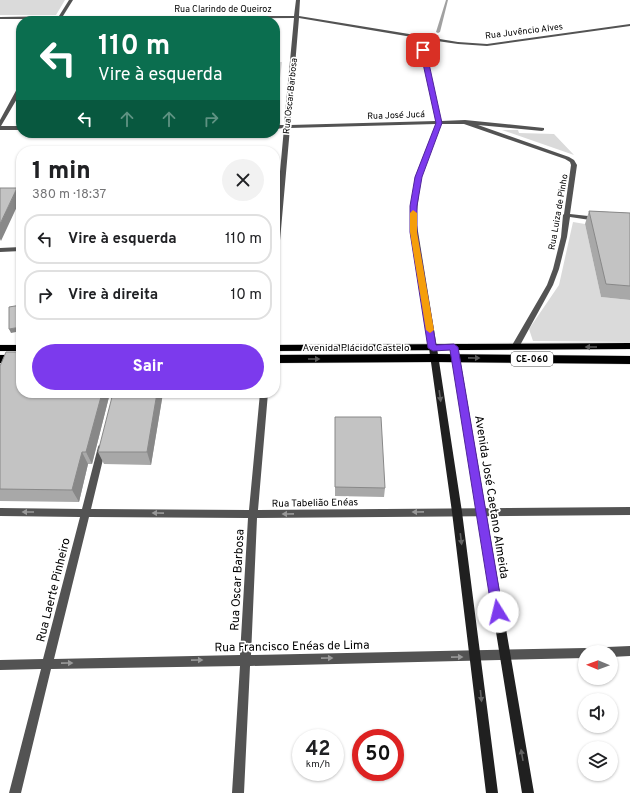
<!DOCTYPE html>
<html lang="pt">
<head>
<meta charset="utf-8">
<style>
	:root { --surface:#fff; --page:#f2f2f2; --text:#202124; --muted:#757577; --line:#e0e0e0; --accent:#7c3aed }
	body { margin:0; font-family:Overpass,sans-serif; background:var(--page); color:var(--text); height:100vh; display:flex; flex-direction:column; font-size:15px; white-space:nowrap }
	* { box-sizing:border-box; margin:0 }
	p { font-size:13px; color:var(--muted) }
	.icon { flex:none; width:22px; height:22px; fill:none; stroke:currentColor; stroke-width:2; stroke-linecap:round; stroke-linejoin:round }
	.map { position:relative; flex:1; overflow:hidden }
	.drawer { position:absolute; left:16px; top:146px; width:264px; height:252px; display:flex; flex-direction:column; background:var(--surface); border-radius:16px; box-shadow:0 1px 3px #0004 }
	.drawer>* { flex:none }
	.top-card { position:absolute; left:16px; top:16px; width:264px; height:122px; border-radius:16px; box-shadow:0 1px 3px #0004; background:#0b6e4f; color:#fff; overflow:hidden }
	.needle { width:26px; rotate:271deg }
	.buttons { position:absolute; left:578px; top:645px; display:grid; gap:8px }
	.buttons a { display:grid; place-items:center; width:40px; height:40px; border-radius:50%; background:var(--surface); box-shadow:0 1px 3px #0004; font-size:20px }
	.speed { position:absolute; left:292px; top:729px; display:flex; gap:8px; font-size:20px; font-weight:700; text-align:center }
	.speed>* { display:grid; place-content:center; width:52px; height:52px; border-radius:50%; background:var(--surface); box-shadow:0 1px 3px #0004; line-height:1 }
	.speed small { font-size:10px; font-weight:400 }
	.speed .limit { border:6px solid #d22; background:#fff; color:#111 }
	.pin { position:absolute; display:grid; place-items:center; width:34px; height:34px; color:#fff; margin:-17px; border-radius:8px; box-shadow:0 2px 6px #0006 }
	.me { position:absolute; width:44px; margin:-22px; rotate:351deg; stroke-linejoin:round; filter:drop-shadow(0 0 3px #0008) }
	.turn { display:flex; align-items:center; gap:14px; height:84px; padding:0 16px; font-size:18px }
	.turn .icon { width:52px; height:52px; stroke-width:2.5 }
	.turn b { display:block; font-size:28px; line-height:34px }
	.lanes { display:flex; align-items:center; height:38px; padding:0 16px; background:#0003; justify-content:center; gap:20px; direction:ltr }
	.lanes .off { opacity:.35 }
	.round { display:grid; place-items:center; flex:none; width:42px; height:42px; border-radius:21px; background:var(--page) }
	.overview { display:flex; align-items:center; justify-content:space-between; height:68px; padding:0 16px }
	h1 { font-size:24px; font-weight:800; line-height:30px }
	.action { display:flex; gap:8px; margin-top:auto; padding:8px 16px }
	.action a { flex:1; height:46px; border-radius:24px; background:var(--accent); color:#fff; font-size:16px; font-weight:800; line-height:46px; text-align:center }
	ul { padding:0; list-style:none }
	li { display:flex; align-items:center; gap:12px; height:50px; margin:0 8px 6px; padding:0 8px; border:2px solid var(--line); border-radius:16px }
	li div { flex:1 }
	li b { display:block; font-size:15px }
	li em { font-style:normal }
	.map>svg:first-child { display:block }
	.green { fill:#dadada }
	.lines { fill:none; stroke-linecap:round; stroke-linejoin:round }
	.stream { fill:#a1a1a1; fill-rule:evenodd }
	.primary-casing { stroke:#dbdbdb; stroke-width:1 }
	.street { fill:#535353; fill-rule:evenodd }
	.secondary { fill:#202020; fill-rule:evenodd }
	.primary { fill:#000; fill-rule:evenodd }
	.wall { fill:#a8a8a8 }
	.shaded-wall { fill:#888 }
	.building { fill:#c3c3c3; stroke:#888 }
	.oneway { fill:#595959 }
	.oneway2 { fill:#636363 }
	.oneway3 { fill:#989898 }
	.route { fill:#7c3aed; stroke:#51269a }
	.slow { fill:#f59e0b }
	.labels { text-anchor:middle; stroke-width:3.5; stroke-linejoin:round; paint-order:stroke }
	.far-street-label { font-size:9px; fill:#000; stroke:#fff }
	.shield { fill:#fff; stroke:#4c4c4c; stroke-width:1 }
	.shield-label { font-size:9px; font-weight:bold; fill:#000 }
	.street-label { font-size:10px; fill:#000; stroke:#fff }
	.near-street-label { font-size:12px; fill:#000; stroke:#fff }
</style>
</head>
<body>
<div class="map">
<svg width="630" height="793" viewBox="0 0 630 793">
	<rect width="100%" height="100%" fill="#fff"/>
	<!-- green -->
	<path class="green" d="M0,0h65l-9,15h-56z
		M275,62h7l-7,56z
		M502,130h16l1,3 35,1 20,21z
		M573,222l12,2 16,73 29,3v42l-97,-1 -4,-12 30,-44z"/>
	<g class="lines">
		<!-- stream -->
		<path class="stream" d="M446,0h2l-8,32 -2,1 -2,-1z"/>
		<!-- primary casing -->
		<g class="primary-casing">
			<path id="primary" d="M630,343v6l-355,2v-6z
				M0,345h21v6h-21z
				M435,354l195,2v8l-195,-2 -160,1v-8z
				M0,355h21v8h-21z"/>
		</g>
		<!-- street -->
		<path class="street" d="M69,0h4l-10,16h231l2,-16h4l-1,16 159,26 29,2 143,-20v2l-143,20 -29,-2 -35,-5 18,82 24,-1 79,8v2l-2,1 -64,-6 91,32 5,3 3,5 -7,49 27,3 3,2 -3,2 -27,-4 -3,20 -8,32 -6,16 -35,64h-6l-1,-2 36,-62 6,-16 8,-32 2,-22 1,-1 7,-49 -1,-3 -5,-3 -101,-35h-23l-20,53 -5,42 21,129 -4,3 -3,-1 -20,-131 5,-42 21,-53 -146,4 -12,135 -3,2v-39l9,-98 -9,1v-4h9l10,-107 -232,1 -2,2h-3v-2h-57v-2l59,-1zM299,18l119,20 18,83 -146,4z
			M21,85v7l-20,34h20v4h-21v-10l18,-33z
			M21,247v4l-21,1v-4z
			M260,393h8l-10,117 372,-3v8l-373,3 -6,137 334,-7 4,1 1,3h-5v6l-335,8 -6,127h-12l8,-127 -189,3 -30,124h-12l32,-124 -41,1v-10l43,-1 37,-142 -80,-1v-8l82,1 16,-62 1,-2 3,-1 3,1 1,2 -15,62 158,1zM89,517l159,1 -8,137 -186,4z
			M630,646v10l-19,1v-5h-9l1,-4 4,-1z"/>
		<!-- secondary -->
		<path class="secondary" d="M454,344l4,3 76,446h-12l-72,-446z
			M433,345l4,3 25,164 36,281h-12l-34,-281 -23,-164z"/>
		<!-- primary -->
		<use href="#primary" class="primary"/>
	</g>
	<!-- wall -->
	<path class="wall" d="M589,211l41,2v87l-29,-3 -16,-73z
		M0,366l110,27 -18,71h-4l-9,38 -79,-1z
		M163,393l-12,72 -47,-1 -6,-12z
		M335,417l50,71 -1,9 -49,-1z"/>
	<!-- shaded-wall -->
	<path class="shaded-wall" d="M17,188l4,10 -20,43 -1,-2v-15z
		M21,327v4l-10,2 -2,-4z
		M102,393h8l-18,71 -6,-12z
		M157,393h6l-12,72 -4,-13z
		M82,452l6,12 -9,38 -7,-12z"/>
	<!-- building -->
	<path class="building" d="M0,188h17l-17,36z
		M589,211l41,2v73l-24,-2z
		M21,305v22l-12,2v-22z
		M6,352h15v41h81l-16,59h-4l-10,38 -72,-1v-123z
		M113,393h44l-10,59h-49z
		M335,417h46l4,71 -50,-1z"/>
	<!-- one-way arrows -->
	<defs><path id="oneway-solid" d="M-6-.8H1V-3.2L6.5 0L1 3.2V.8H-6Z"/></defs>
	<g class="oneway">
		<use href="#oneway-solid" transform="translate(591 347) rotate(180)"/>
		<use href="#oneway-solid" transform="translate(474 358) rotate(1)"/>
		<use href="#oneway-solid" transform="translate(314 359)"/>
	</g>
	<g class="oneway2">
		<use href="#oneway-solid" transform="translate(440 396) rotate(82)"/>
		<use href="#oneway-solid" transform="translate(461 539) rotate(83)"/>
		<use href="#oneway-solid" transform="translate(481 696) rotate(84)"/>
		<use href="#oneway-solid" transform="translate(522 755) rotate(-100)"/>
	</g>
	<g class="oneway3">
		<use href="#oneway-solid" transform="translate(28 512) rotate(180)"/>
		<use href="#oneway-solid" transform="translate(418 512) rotate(179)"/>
		<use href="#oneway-solid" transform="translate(158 513) rotate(-179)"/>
		<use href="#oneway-solid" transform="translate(288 514) rotate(179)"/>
		<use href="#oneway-solid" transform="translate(457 657) rotate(-1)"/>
		<use href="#oneway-solid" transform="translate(327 658) rotate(-1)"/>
		<use href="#oneway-solid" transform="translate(197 660) rotate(-1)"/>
		<use href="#oneway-solid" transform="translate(67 663) rotate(-1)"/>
	</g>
	<!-- route -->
	<path class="route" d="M423,49l3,1 16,73 -20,54 -5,29v26l19,113 18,-1 4,3 45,265 -1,4 -4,1 -4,-1 -2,-4 -42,-262 -17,1 -5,-3 -18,-116v-26l5,-29 21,-54 -16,-73z"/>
	<!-- slow -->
	<path class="slow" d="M413,210l4,3v19l17,98 -4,3 -4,-3 -16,-98v-19z"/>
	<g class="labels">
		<!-- far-street labels -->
		<g class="far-street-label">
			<text x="223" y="12">Rua Clarindo de Queiroz</text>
			<text transform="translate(524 31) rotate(-7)" y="3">Rua Juvêncio Alves</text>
			<text transform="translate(290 96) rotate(-84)" y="3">Rua Oscar Barbosa</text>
			<text transform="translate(396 115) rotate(-2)" y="3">Rua José Jucá</text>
			<text transform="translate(558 212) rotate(-80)" y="3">Rua Luiza de Pinho</text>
		</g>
		<!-- shield labels -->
		<rect class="shield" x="511" y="352" width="42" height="14" rx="3"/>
		<g class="shield-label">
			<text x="532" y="362">CE-060</text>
		</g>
		<!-- street labels -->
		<g class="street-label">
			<text x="356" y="351">Avenida Plácido Castelo</text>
			<text transform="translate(315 502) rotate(-1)" y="4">Rua Tabelião Enéas</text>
		</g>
		<!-- near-street labels -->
		<g class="near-street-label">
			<text transform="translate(492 497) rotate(81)" y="4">Avenida José Caetano Almeida</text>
			<text transform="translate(237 580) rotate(-87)" y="4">Rua Oscar Barbosa</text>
			<text transform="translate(53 590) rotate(-76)" y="4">Rua Laerte Pinheiro</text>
			<text transform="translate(292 646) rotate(-1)" y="4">Rua Francisco Enéas de Lima</text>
		</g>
	</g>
</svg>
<div class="buttons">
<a><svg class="needle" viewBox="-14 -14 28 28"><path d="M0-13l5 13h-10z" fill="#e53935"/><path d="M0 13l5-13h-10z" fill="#757577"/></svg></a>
<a><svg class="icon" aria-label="sound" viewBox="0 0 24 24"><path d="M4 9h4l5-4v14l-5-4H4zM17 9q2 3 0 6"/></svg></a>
<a><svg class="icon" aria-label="layers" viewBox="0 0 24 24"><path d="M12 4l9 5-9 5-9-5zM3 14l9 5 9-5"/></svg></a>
</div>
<div class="speed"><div>42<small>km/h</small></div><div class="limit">50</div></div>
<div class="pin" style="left:423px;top:50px;background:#d93025"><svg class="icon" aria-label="arrive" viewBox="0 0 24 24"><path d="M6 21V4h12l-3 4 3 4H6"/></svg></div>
<svg class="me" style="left:498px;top:612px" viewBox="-20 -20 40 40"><circle r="19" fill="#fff"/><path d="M0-13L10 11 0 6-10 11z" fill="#7c3aed"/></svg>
<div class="top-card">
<div class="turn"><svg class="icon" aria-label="left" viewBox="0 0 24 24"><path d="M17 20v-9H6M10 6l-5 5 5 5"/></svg><div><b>110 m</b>Vire à esquerda</div></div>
<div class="lanes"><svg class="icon" aria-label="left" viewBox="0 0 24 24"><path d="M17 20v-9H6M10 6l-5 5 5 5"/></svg><svg class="icon off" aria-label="ahead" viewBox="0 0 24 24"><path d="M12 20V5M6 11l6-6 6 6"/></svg><svg class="icon off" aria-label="ahead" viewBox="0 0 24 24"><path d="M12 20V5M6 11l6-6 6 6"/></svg><svg class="icon off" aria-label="right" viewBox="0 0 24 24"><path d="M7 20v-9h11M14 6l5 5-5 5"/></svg></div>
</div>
<section class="drawer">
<div class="overview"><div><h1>1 min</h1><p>380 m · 18:37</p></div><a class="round"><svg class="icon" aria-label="close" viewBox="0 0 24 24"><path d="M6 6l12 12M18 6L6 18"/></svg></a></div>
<ul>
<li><svg class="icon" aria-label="left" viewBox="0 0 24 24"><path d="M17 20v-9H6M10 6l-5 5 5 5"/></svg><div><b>Vire à esquerda</b></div><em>110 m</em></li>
<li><svg class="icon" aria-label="right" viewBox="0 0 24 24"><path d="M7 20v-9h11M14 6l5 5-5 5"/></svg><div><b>Vire à direita</b></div><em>10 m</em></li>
</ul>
<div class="action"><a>Sair</a></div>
</section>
</div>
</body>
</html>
